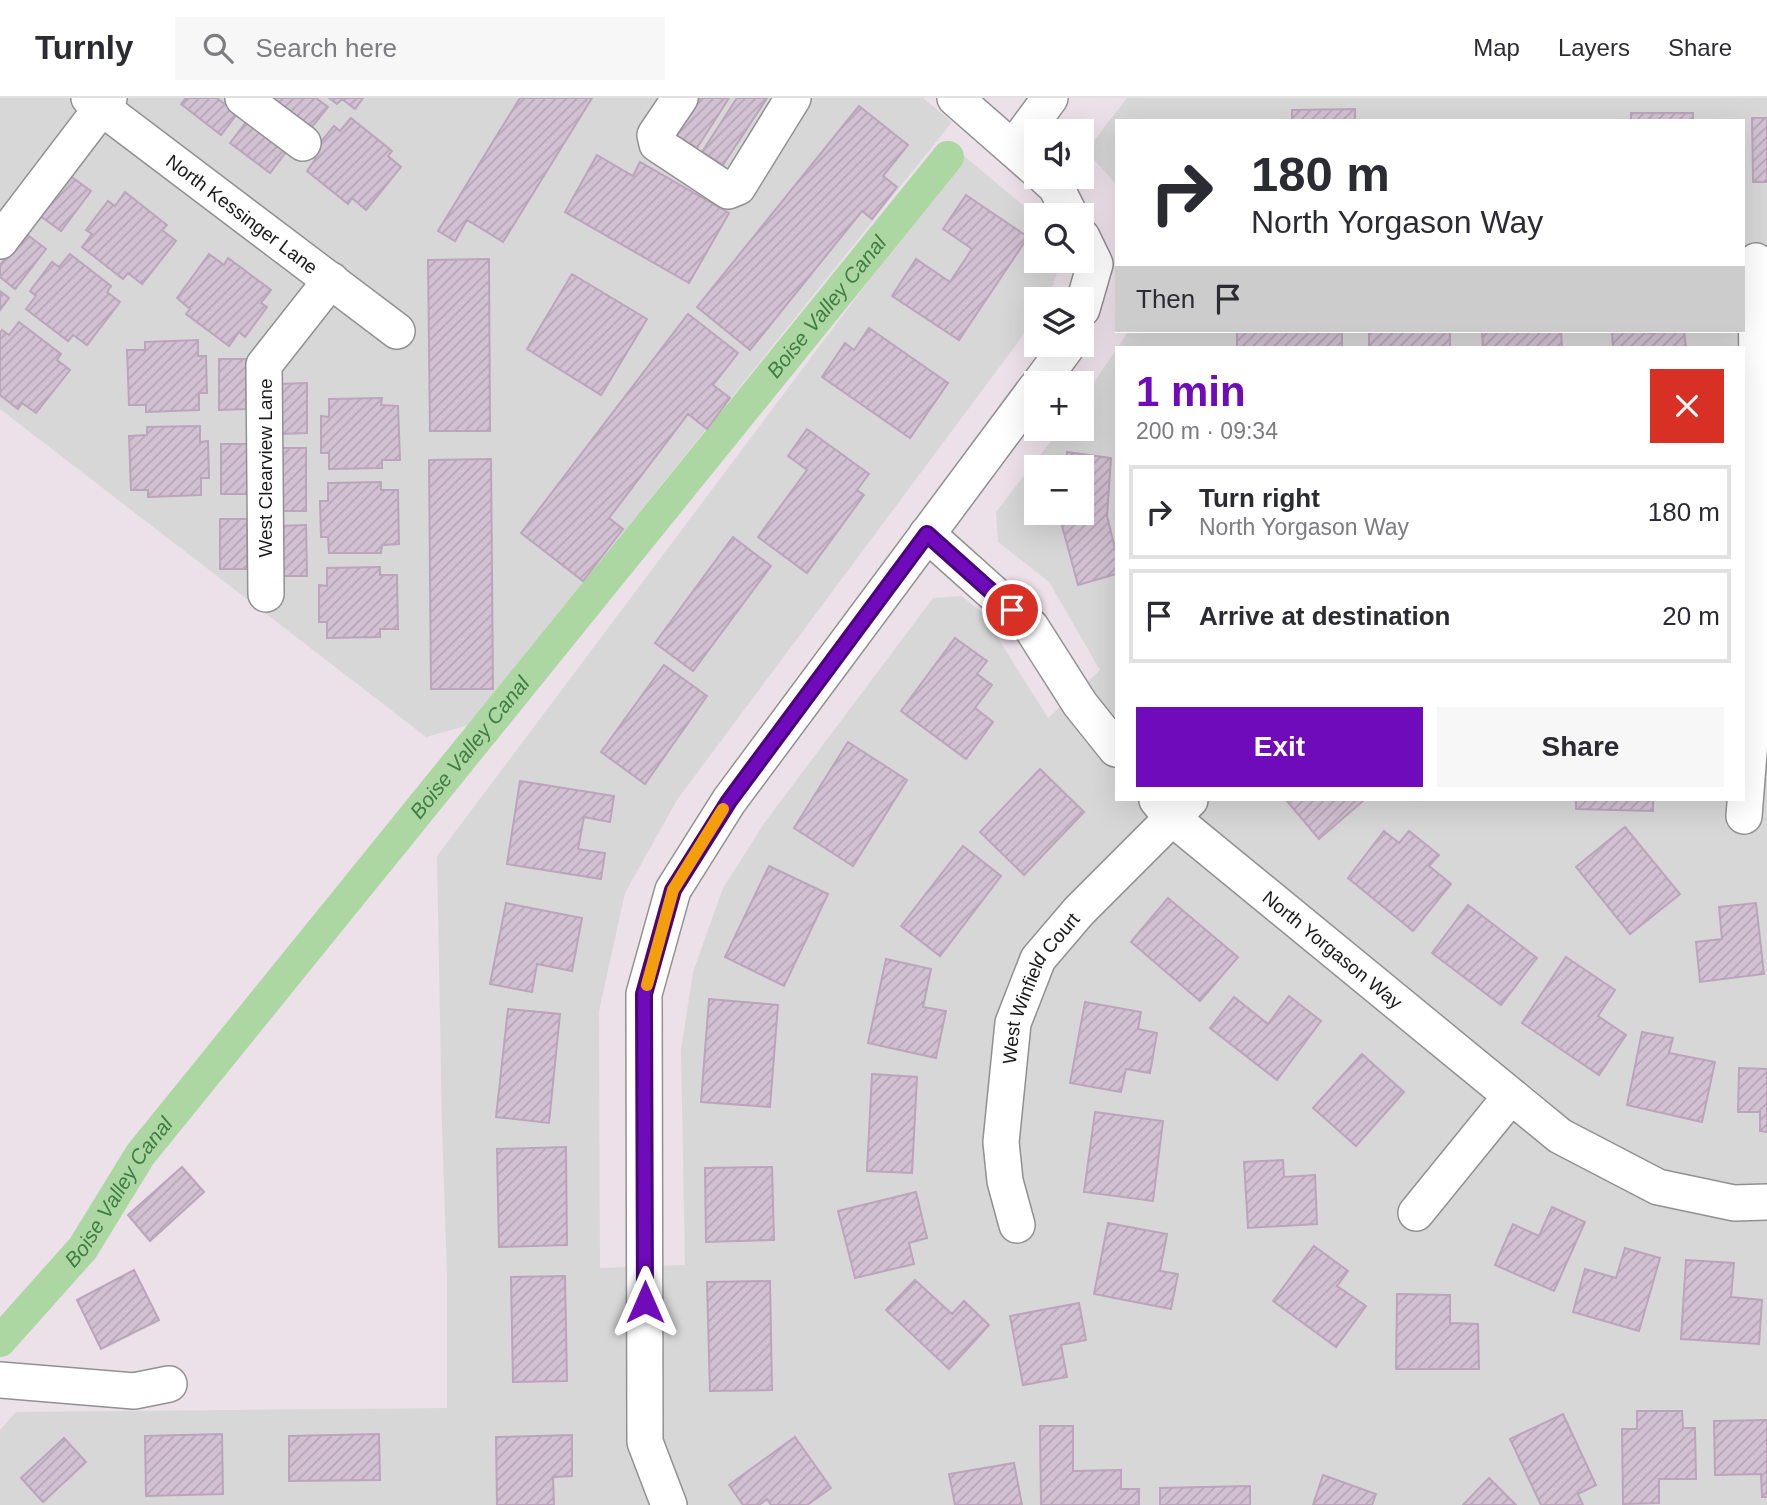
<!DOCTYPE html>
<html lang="en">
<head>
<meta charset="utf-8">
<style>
	:root { --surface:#fff; --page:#f7f7f7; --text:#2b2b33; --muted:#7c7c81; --line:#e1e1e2; --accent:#6f0bba }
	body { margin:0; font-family:Helvetica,sans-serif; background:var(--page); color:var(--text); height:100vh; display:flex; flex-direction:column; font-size:26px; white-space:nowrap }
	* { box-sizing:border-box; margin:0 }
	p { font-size:23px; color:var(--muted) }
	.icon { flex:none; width:38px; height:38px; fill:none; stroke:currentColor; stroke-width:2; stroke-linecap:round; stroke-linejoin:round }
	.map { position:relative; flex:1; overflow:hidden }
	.details { position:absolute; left:1115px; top:248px; width:630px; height:455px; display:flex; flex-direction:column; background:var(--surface); border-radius:0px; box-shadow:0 7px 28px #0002 }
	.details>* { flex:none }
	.top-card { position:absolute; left:1115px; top:21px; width:630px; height:214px; border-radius:0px; box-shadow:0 7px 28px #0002; background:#fff; color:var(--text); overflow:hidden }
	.tools { position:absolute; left:1024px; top:21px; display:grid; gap:14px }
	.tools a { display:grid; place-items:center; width:70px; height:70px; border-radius:0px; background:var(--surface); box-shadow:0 7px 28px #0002; font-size:35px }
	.pin { position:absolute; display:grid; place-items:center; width:60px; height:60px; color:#fff; margin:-30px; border:4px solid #fff; border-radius:50%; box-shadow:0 2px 7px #0007 }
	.me { position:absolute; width:77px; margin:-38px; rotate:0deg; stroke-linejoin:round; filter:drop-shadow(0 0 5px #0008) }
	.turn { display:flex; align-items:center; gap:24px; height:147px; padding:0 21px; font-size:32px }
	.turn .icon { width:91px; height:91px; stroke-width:2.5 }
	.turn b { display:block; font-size:49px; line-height:60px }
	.then { display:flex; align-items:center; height:66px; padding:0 21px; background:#0003; gap:14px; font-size:26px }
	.round { display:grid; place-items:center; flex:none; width:74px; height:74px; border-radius:0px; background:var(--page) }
	.head { display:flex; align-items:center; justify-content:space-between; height:119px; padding:0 21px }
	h1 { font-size:42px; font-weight:700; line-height:52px; color:var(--accent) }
	.primary-button { display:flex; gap:14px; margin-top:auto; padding:14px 21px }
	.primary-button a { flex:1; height:80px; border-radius:0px; background:var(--accent); color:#fff; font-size:28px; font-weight:700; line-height:80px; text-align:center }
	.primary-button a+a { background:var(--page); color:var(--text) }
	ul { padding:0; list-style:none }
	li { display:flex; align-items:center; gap:21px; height:94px; margin:0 14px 10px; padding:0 7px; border:4px solid var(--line); border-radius:0px }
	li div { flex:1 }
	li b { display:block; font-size:26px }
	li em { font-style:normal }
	header { display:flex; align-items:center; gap:42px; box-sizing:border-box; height:98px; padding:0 35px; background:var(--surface); border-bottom:2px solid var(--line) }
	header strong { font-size:33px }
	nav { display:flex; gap:38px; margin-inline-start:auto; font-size:24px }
	.search { width:490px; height:63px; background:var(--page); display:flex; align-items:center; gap:18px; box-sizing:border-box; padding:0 24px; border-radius:0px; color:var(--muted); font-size:26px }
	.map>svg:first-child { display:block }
	.residential { fill:#d8d7d8; fill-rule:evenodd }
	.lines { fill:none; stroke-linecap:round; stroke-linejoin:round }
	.canal { stroke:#add7a2; stroke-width:32 }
	.building { fill:url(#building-hatch); stroke:#bca4bc; stroke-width:2 }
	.minor-casing { stroke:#919191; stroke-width:38 }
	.minor { stroke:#fff; stroke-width:35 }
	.route-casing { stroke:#480779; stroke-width:18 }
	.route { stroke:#6f0bba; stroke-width:12 }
	.slow { stroke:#f59e0b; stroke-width:12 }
	.labels { text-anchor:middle; stroke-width:6; stroke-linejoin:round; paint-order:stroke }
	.street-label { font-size:19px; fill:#1a1a1a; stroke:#fff }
	.water-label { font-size:21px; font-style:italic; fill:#3f7e43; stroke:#fff }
</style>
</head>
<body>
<header>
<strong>Turnly</strong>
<div class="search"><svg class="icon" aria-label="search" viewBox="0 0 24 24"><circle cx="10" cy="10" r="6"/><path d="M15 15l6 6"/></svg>Search here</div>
<nav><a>Map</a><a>Layers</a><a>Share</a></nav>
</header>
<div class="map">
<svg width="1767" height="1407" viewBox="0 0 1767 1407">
	<defs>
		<pattern id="building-hatch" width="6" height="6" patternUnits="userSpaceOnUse" patternTransform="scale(1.75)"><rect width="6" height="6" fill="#d2c1d2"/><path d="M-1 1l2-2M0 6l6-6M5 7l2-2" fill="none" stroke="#b4a5b4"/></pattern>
	</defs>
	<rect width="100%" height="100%" fill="#ece0e9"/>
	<!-- residential -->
	<path class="residential" d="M0,0h923l29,24 -483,603 -43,12 -426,-328z
		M1127,0h640v1407h-1767v-75l16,-18 431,-4v-135l-5,-145 -5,-272 526,-701 73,61v45h19l2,12 -9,26h-12v19l-359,482 -52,93 -26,118 1,257 85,-3 -4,-215 12,-78 30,-84 42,-66 168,-224 28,-2 20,15 67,107 52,-48 -51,-88 -51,-40 -2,-30 64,-83h22v-30l34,-49v450h627v-452h-625l10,-17h615v-210h-627v63l-30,-33zM1036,369h46v46h-46z"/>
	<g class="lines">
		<!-- canal -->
		<path class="canal" id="s1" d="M0,1243l83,-93 57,-93 808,-998"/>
	</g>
	<!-- building -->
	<path class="building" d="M186,0h31l20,16 -16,21 -40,-31z
		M271,0h45l12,9 -17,21z
		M329,0h34l-8,11 -13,-10 -5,5z
		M520,0h72l-89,144 -36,-22 -12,21 -17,-10z
		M700,0h29l-32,50 -21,-13z
		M737,0h30l-44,67 -21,-13z
		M859,8l49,39 -25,31 14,11 -25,32 -10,-8 -112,139 -53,-43z
		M1355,11v12h-63v-11z
		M1631,15h62v8h-62z
		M351,20l41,33 -4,5 13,11 -35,43 -14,-12 -4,6 -41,-33 9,-13 -5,-4 23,-28 6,5z
		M1752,20h15v64h-14z
		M247,23l39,31 -16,21 -40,-30z
		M597,57l36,21 7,-14 89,51 -40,70 -124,-71z
		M69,77l22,16 -30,40 -22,-16z
		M125,94l42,33 -5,5 14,11 -34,43 -14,-11 -5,6 -41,-32 10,-13 -6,-4 22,-29 7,5z
		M966,97l62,42 -69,103 -67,-44 24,-37 34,23 22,-33 -29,-20z
		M25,135l21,16 -31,40 -15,-12v-12z
		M70,156l41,32 -4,6 13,10 -33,43 -14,-10 -5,6 -42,-32 10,-13 -6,-5 22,-29 7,5z
		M209,156l15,11 4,-7 43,32 -10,13 6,4 -22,30 -6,-5 -10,14 -43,-32 4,-5 -13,-11z
		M489,161l1,172h-60l-2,-171z
		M572,176l75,45 -46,76 -74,-46z
		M0,193l9,7 -9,12z
		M688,216l50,39 -25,32 17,13 -23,31 -19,-15 -79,104 14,11 -40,52 -62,-48z
		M19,224l42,32 -4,6 13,10 -34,43 -14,-10 -4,6 -18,-14v-62l2,-3 7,5z
		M869,230l79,55 -38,55 -88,-61 23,-34 9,7z
		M1237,233h105v17h-105z
		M1369,233h81v17h-81z
		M1482,233h79l1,17h-79z
		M1612,233h36v2l36,-2 2,17h-73z
		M198,242v16h8l1,37h-8v17l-53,2v-7h-17l-2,-55h18v-8z
		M219,261h27v50l-27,1z
		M307,285v50l-27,1v-50z
		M382,300l-1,7 17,1 2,54h-18v8l-53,1v-16h-8v-37l8,1v-18z
		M200,328v16l8,-1 1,37h-8v17l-53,2v-7h-17l-2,-54 18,-1v-8z
		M807,331l62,45 -12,16 7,5 -57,78 -49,-36 49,-67 -19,-14z
		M221,346h27l1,50h-28z
		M280,350h26v63h-26z
		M1067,354l44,6 -4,58 9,36v22l-38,11 -17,-63 1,-9h20v-46h-16z
		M491,361l2,230h-62l-2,-229z
		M381,384v8h17l1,54 -17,1 -1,8h-52l-1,-16h-7l-1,-36h8v-18z
		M220,421h27v50h-27z
		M306,427l1,51h-27l-1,-50z
		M733,439l38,29 -78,105 -38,-28z
		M380,469v8h17l1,54h-18v8l-53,1v-16h-8v-37l8,1v-18z
		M955,540l32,23 -10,13 15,11 -17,23 18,14 -27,37 -65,-48z
		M664,567l43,31 -62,88 -44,-32z
		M848,644l59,38 -54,86 -59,-38z
		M1040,671l44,43 -60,63 -44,-43z
		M520,683l94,15 -4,26 -26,-5 -6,32 27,4 -4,26 -94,-15z
		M1286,702h78l-45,39z
		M1576,702h77v11l-77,-2z
		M1625,729l55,67 -50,40 -54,-67z
		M1384,733l15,12 10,-12 30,24 -10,11 22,18 -38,47 -65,-53z
		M963,748l38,30 -61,80 -39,-30z
		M769,768l59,28 -44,92 -59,-29z
		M1168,800l70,59 -38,44 -69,-59z
		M506,805l76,15 -10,53 -35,-7 -5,28 -42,-8z
		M1756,805l8,71 -64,8 -4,-40 26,-3 -3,-32z
		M1468,807l69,53 -36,47 -69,-52z
		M1566,859l49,33 -17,26 28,19 -27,40 -77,-52z
		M886,861l45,10 -8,38 23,4 -10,47 -68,-15z
		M1289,898l32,25 -44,59 -67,-52 24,-31 34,27z
		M709,901l69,6 -8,102 -69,-5z
		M1085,904l56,10 -3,17 19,4 -7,40 -24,-4 -5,23 -51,-9z
		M508,911l52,5 -11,109 -53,-6z
		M1642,934l31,6 -4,15 46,9 -13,60 -75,-17z
		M1362,956l42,38 -48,54 -43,-38z
		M1739,970l28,1v63l-7,-1v-19h-22z
		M872,976l45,3 -5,96 -45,-2z
		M1095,1014l68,9 -10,80 -69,-9z
		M566,1049l1,98 -68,2 -2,-98z
		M1283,1062l1,17 31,-2 2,49 -69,4 -4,-66z
		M182,1069l22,25 -54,49 -22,-26z
		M772,1069l2,73 -68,2 -1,-74z
		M916,1094l11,46 -18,5 5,21 -59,14 -17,-67z
		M1552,1109l33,15 -31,69 -59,-26 18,-41 26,12z
		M1108,1125l59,11 -7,37 18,3 -7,35 -77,-15z
		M1314,1148l34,25 -11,15 29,20 -30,41 -63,-46z
		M1625,1150l35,10 -21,73 -66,-19 12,-43 31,9z
		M1686,1162l48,3 -3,34 31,3 -3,44 -78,-5z
		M134,1172l25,50 -58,29 -24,-49z
		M565,1178l2,105 -54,1 -2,-105z
		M915,1182l37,34 12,-13 25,24 -40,44 -63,-59z
		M770,1183l2,109 -62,1 -3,-109z
		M1397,1196l53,1v28l28,1 1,45h-83z
		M1079,1205l7,37 -25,5 6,32 -44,8 -13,-69z
		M1637,1313h45l1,17h12l1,51h-37v24l-36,1 -1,-75h15z
		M1563,1316l33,71 -18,9 5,11h-42l-31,-66z
		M1767,1322v77h-5l-1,-23 -46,1 -1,-54z
		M1040,1328h33v45l48,-1v19h18v16h-98z
		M222,1336l1,60 -77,2 -1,-60z
		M379,1336l1,46 -91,1v-45z
		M572,1337v41l-19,1 1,28h-57l-1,-68z
		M795,1339l36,51 -24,17h-36l-4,-6 -8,6h-16l-14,-20z
		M64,1340l22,24 -43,40 -22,-24z
		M1014,1365l8,42h-67l-6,-31z
		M1323,1377l53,19 -4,11h-59z
		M1489,1380l27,27h-53z
		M1250,1388v19h-90v-17z"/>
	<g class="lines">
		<!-- minor casing -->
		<g class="minor-casing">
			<g id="minor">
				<path id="s2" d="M89,0l308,233"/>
				<path d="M243,0l60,45"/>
				<path d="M680,0l-25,37 2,9 71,47 10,-4 55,-89"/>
				<path d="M955,0l81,71"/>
				<path d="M1013,50l37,-50"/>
				<path d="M1045,79l11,10 14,28"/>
				<path d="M1082,139l13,27 -13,45"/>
				<path d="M0,143l109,-143"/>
				<path d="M1040,285l28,-38"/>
				<path d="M927,436l104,93 49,77 36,45"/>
				<path d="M266,496l-2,-229 67,-85"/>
				<path id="s3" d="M1157,702l14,17 389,319 98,51 76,16 33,-1"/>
				<path d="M1744,718l15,-188 -3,-367"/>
				<path d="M1416,1115l95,-117"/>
				<path id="s4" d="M1017,1127l-12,-44 -4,-39 12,-119 25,-64 41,-48 111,-111"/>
				<path d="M0,1282l134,11 35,-7"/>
				<path d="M669,1407l-24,-63 -1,-448 29,-104 56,-89 307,-413"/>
			</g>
		</g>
		<!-- minor -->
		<use href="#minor" class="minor"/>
	</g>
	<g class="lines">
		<!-- route casing -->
		<g class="route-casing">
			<path id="route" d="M645,1204l-1,-308 29,-104 56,-89 198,-267 85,76"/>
		</g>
		<!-- route -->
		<use href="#route" class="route"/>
		<!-- slow -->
		<path class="slow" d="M647,887l26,-95 50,-81"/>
	</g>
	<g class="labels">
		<!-- street labels -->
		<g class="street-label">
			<text dy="7" stroke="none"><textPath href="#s2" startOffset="192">North Kessinger Lane</textPath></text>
			<text transform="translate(265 370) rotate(-90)" y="7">West Clearview Lane</text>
			<text dy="7" stroke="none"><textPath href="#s3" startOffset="231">North Yorgason Way</textPath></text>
			<text dy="7" stroke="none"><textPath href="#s4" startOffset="247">West Winfield Court</textPath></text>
		</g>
		<!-- water labels -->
		<g class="water-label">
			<text dy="7" stroke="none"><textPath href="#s1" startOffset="1325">Boise Valley Canal</textPath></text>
			<text dy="7" stroke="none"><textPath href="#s1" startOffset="758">Boise Valley Canal</textPath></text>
			<text dy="7" stroke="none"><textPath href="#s1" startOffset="191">Boise Valley Canal</textPath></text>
		</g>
	</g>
</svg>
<div class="tools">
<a><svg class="icon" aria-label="sound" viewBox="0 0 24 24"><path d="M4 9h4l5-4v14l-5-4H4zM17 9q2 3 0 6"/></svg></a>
<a><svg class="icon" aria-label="search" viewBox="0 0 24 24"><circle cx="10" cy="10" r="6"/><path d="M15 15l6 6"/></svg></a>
<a><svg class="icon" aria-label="layers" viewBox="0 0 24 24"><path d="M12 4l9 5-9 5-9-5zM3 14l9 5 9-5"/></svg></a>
<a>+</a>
<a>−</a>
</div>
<div class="pin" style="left:1012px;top:512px;background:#d93025"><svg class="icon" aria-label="arrive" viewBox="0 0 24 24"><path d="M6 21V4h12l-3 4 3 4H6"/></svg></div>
<svg class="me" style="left:645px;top:1204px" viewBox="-20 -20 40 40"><path d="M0-17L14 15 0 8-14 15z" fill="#6f0bba" stroke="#fff" stroke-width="4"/></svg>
<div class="top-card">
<div class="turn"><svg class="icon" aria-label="right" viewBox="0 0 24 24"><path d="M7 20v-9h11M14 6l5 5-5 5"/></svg><div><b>180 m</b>North Yorgason Way</div></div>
<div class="then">Then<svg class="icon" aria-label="arrive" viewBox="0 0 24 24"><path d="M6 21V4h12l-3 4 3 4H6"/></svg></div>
</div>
<section class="details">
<div class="head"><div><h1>1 min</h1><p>200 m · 09:34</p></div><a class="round" style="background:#d93025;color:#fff"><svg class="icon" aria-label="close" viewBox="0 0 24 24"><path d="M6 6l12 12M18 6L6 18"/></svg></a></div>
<ul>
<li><svg class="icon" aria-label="right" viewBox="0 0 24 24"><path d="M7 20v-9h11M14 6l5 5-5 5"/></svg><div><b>Turn right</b><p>North Yorgason Way</p></div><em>180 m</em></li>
<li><svg class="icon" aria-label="arrive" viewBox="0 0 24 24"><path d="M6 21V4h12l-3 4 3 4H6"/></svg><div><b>Arrive at destination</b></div><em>20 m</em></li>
</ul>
<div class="primary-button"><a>Exit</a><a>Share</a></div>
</section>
</div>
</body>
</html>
